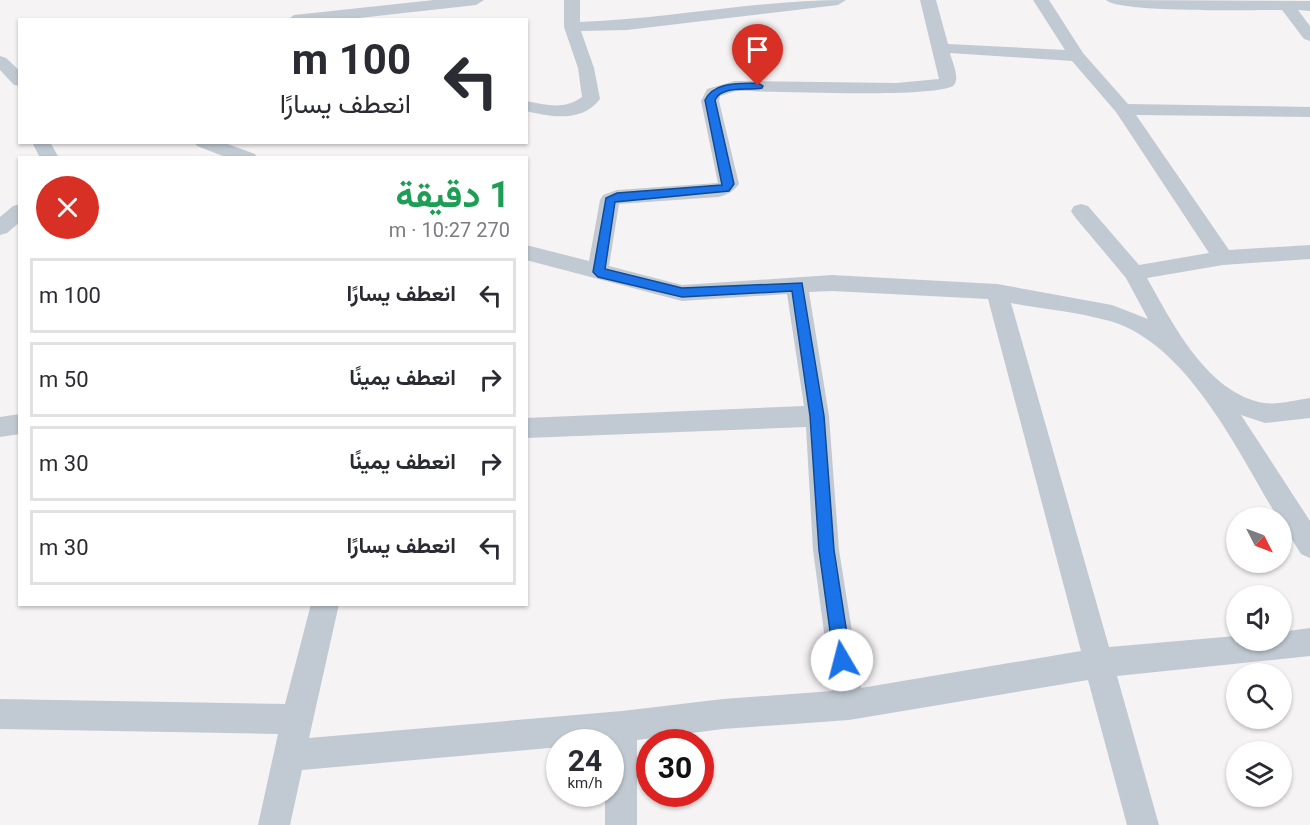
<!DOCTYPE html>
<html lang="ar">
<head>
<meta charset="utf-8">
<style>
	:root { --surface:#fff; --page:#f2f2f3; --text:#2b2b33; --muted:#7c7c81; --line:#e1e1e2 }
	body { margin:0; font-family:Roboto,Vazirmatn,sans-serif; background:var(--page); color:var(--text); direction:rtl; height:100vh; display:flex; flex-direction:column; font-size:22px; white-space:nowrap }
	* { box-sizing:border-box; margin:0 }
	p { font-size:20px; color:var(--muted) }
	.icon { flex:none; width:33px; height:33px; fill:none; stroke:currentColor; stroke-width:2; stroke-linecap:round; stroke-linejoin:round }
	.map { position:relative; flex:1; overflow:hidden; direction:ltr }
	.sheet { position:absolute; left:18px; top:156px; width:510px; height:450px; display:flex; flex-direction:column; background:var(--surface); border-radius:0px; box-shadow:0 2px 4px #0004; direction:rtl }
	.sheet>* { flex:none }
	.hud { position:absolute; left:18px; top:18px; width:510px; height:126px; border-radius:0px; box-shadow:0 2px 4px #0004; direction:rtl; background:#fff; color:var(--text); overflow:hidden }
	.needle { width:39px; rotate:132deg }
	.controls { position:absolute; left:1226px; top:507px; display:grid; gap:12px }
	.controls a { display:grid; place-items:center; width:66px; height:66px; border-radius:50%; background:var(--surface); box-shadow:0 2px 4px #0004; font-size:30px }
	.speed { position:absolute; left:546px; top:729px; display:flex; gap:12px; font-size:30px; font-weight:700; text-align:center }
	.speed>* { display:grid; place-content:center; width:78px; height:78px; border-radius:50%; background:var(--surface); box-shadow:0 2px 4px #0004; line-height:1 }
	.speed small { font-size:15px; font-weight:400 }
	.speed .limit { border:9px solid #d22; background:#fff; color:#111 }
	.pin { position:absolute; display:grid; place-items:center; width:51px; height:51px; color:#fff; margin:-62px -26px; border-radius:50% 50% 50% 0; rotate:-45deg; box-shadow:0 0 6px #0007 }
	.pin .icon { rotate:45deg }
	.me { position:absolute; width:66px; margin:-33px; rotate:352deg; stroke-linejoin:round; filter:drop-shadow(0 0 4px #0008) }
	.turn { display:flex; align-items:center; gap:21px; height:126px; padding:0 18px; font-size:27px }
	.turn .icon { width:78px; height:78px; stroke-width:2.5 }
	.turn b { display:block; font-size:42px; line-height:51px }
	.round { display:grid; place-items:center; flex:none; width:63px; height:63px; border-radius:32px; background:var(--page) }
	.head { display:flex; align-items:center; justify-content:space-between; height:102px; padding:0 18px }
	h1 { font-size:36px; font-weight:700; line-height:45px; color:#1e9e55 }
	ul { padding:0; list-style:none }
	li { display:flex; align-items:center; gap:18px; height:75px; margin:0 12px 9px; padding:0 6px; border:3px solid var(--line); border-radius:0px }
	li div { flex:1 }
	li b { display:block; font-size:22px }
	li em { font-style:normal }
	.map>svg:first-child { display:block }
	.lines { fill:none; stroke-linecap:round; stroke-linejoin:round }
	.minor { fill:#c1cad2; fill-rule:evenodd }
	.route { fill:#1a73e8; stroke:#114b97; stroke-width:1.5 }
</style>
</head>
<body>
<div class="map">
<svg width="1310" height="825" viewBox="0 0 1310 825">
	<rect width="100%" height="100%" fill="#f5f3f3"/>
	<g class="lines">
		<!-- minor -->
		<path class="minor" d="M434,0h50l-8,5 -135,15h-54l7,-5z
			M564,0h16v22c89,-3 176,-22 266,-22l-8,5 -211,25 -46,1 13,37 6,31c-18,24 -49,18 -74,12v-10c21,4 38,9 56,-4l-4,-29 -14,-41z
			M920,0h16l12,44 117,6 -32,-50h16l34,53 45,51 182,3v10l-174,-2 93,135 81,-5v14l-87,6 -76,13c26,46 60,115 117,125 14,2 32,-3 46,-5v20l-45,5 -24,-8 69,106v37l-9,-4 -20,-32v-4h-3c-40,-66 -90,-174 -168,-197 -32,-9 -67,-12 -99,-18l98,344 127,-11v4h45v-8l29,-4v28l-193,20 42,149h-32l-39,-145 -239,40 -126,9 -86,11v85h-32v-31h5v-52h-50v5l-258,23 -12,55h-32l20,-91 -278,-5v-30l285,5 26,-100h28l-30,134 313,-27 101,-12 109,-8 -19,-141 -7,-123 -280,11v-20l278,-12 -17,-112 -105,7 -156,-41v-15l63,16 11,-61 3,-5 14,-5 101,-7 -17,-82 6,-12 28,-8 161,2 43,-4zM950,53l122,8 44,51 93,141 -70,12 -51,-59 -7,-2 -7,2 -3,5 3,5 52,62 22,41 -36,-14 -115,-21 -165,-9 -150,10 -73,-19 10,-62 99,-7c9,-2 15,-5 21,-13l-20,-83 1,-5 16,-5c30,0 204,8 218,-6 6,-8 -2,-23 -4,-32zM832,291l156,8 93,352 -220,37 -22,-138 -10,-134 -20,-124z
			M1106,0l204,1v10l-12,-1 12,16v15l-6,-2 -22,-29c-26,0 -164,3 -176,-10z
			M0,56l6,2 14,13v15l-6,-1 -14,-15z
			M32,142h18l9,16h-19z
			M194,142h28l33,12 2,4h-29l-31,-12z
			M20,204v18l-13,11 -7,2v-18l13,-11z
			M20,414v20l-20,3v-20z"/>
	</g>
	<!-- route -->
	<path class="route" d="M758,83l5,3 -1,2c-15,3 -40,-3 -47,12l19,84 -5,7 -114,11 -10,67 77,19 120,-5 22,133 10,134 17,110 -3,6 -6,3 -5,-3 -3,-6 -15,-110 -9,-134 -18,-125 -110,6 -84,-20 -5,-5 13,-74 11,-5 105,-8 -17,-85c10,-19 34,-16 53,-17z"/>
</svg>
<div class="controls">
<a><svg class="needle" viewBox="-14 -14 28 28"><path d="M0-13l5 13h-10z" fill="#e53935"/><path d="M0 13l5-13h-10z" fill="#7c7c81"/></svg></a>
<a><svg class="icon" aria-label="sound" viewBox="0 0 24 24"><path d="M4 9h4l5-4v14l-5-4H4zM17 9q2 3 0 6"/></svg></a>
<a><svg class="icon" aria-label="search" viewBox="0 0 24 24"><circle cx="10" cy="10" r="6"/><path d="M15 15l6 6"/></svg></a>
<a><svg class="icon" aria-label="layers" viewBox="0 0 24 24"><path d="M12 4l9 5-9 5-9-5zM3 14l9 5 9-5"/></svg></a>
</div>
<div class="speed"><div>24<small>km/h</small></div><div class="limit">30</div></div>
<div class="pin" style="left:758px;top:86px;background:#d93025"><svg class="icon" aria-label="arrive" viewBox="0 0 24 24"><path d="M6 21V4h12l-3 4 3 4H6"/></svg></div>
<svg class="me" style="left:842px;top:660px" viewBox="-20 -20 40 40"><circle r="19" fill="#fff"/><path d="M0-13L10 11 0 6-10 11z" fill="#1a73e8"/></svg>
<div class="hud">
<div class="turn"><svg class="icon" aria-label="left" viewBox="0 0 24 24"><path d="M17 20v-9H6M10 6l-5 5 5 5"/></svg><div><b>100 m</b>انعطف يسارًا</div></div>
</div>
<section class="sheet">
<div class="head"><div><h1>1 دقيقة</h1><p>270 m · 10:27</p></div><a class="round" style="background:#d93025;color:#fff"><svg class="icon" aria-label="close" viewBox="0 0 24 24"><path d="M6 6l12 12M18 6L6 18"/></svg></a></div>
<ul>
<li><svg class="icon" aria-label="left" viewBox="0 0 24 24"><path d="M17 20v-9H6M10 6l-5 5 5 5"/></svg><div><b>انعطف يسارًا</b></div><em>100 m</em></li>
<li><svg class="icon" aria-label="right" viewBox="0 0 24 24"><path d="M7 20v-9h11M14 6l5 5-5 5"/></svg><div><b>انعطف يمينًا</b></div><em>50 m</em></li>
<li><svg class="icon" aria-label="right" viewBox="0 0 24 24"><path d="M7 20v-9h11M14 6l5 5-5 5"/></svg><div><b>انعطف يمينًا</b></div><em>30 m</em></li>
<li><svg class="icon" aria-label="left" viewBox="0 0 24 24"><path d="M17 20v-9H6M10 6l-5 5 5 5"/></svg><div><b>انعطف يسارًا</b></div><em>30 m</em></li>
</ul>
</section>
</div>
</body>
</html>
